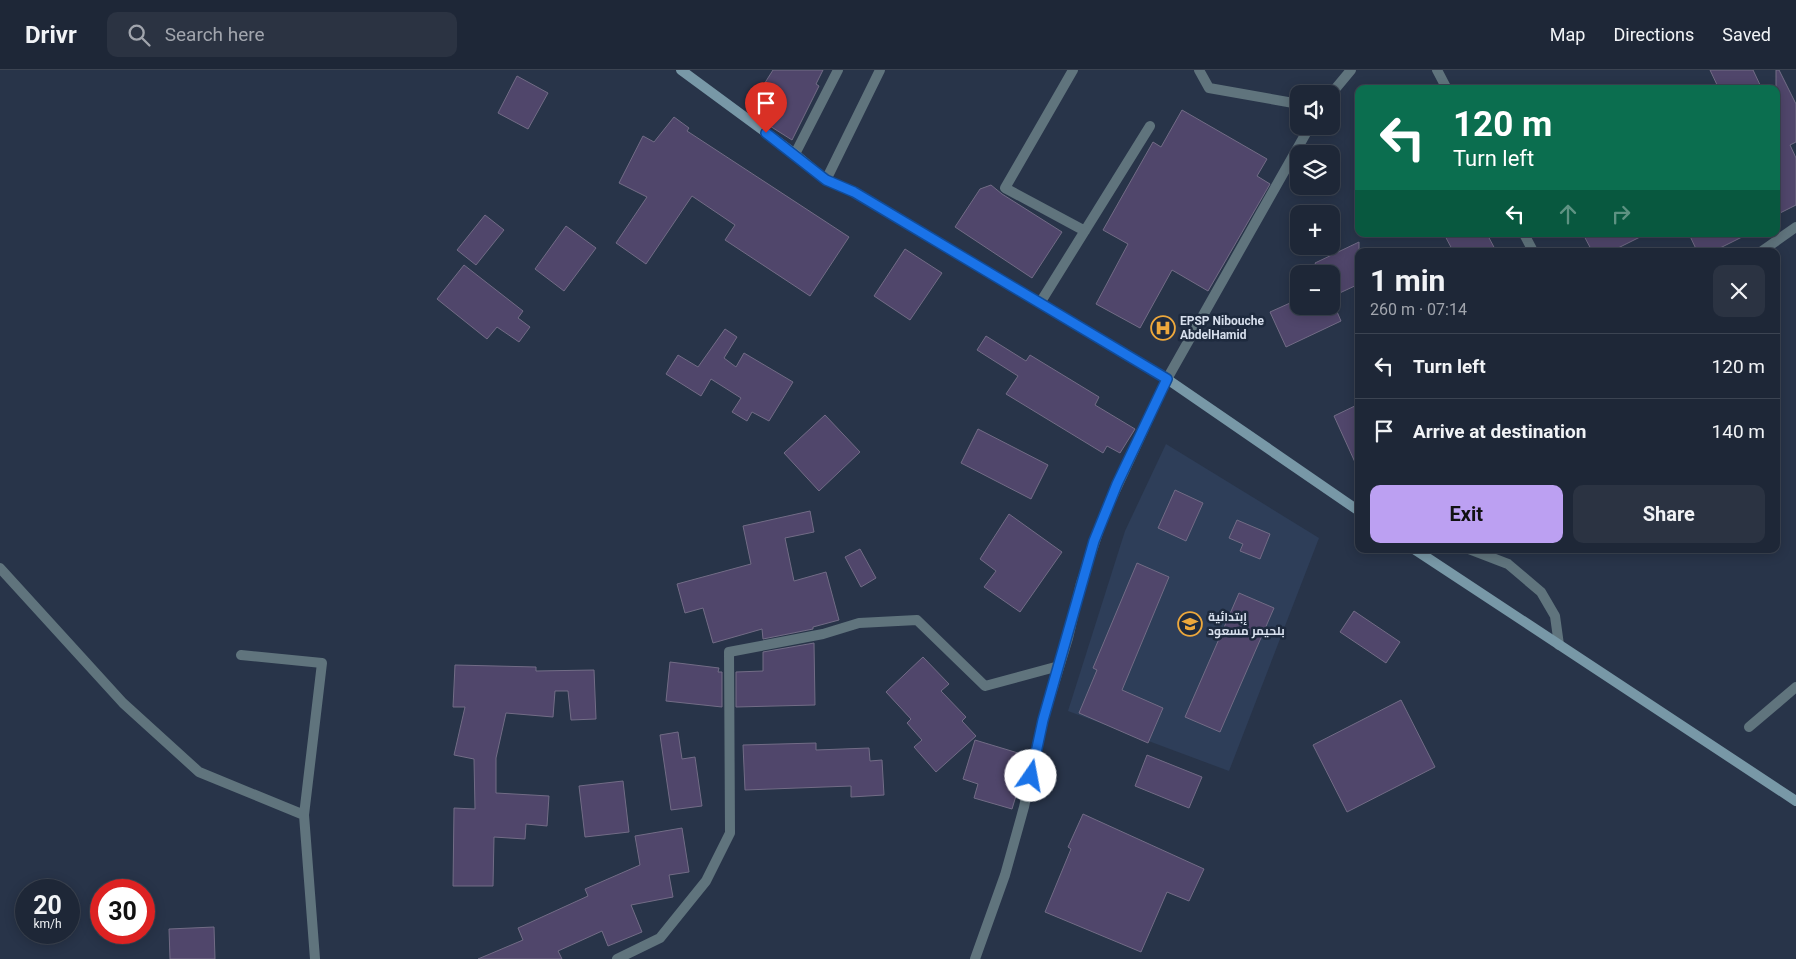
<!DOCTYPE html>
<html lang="en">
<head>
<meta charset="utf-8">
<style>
	:root { --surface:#1e2737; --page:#2b3342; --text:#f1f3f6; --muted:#a1a5ad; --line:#3c4452; --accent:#bca0f2 }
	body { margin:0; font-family:Roboto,Cairo,sans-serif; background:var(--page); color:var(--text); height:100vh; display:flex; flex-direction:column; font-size:19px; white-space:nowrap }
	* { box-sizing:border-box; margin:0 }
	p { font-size:16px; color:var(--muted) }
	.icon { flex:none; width:28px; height:28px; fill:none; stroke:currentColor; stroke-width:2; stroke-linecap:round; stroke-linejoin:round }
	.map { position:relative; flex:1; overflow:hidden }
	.details { position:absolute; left:1355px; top:178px; width:425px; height:305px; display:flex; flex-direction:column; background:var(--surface); border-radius:10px; box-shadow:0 2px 12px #0003,0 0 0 1px var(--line) }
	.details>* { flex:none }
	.top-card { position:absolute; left:1355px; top:15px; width:425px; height:152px; border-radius:10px; box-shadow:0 2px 12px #0003,0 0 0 1px var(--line); background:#0b6e4f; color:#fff; overflow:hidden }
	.fabs { position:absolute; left:1290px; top:15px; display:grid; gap:10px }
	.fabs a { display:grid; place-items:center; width:50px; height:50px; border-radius:10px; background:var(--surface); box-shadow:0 2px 12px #0003,0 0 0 1px var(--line); font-size:25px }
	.speed { position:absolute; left:15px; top:809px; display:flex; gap:10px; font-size:25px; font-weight:700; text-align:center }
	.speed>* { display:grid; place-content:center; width:65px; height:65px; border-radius:50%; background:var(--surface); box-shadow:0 2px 12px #0003,0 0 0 1px var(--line); line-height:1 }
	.speed small { font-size:12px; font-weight:400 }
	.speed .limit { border:8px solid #d22; background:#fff; color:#111 }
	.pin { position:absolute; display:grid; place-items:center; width:42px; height:42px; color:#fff; margin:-51px -21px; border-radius:50% 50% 50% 0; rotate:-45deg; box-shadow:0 0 5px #0007 }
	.pin .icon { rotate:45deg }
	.me { position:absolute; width:55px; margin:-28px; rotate:12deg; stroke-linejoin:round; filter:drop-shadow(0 0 4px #0008) }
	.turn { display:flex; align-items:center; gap:18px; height:105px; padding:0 15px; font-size:22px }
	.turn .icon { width:65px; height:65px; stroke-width:2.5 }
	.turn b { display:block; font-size:35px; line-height:42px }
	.lanes { display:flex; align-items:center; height:48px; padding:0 15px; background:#0003; justify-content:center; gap:25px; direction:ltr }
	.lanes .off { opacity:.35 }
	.round { display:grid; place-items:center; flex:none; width:52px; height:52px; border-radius:10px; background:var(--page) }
	.summary { display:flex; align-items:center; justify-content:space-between; height:85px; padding:0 15px }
	h1 { font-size:30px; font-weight:700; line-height:38px }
	.cta { display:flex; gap:10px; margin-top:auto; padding:10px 15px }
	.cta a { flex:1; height:58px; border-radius:10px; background:var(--accent); color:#111; font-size:20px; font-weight:700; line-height:58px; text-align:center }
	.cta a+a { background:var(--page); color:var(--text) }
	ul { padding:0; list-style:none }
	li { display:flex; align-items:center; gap:15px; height:65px; padding:0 15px; border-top:1px solid var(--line) }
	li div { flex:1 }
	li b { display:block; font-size:19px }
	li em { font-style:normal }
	header { display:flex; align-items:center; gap:30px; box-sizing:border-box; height:70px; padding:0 25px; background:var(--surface); border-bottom:1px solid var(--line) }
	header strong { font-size:24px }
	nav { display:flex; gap:28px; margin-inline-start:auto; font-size:18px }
	.search { width:350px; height:45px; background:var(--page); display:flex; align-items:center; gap:12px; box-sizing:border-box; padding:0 18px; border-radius:10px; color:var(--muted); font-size:19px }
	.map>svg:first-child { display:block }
	.built { fill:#2e3e59 }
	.building { fill:#50466b; stroke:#726c86 }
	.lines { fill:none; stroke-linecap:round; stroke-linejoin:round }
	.minor { stroke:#60747d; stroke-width:10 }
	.secondary { stroke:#7898a7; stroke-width:10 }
	.route-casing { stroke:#114b97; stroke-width:12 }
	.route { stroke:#1a73e8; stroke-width:9 }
	.labels { text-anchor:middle; stroke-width:5; stroke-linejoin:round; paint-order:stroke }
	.poi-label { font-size:12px; font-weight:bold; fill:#d7dfed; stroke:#1e2a3e; text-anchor:start }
</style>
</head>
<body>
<header>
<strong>Drivr</strong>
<div class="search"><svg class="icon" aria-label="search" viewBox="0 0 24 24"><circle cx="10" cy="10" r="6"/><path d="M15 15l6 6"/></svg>Search here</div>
<nav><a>Map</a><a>Directions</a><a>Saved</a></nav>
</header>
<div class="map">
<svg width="1796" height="889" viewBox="0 0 1796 889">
	<rect width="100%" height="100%" fill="#283449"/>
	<!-- built -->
	<path class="built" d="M1166,374l153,94 -90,233 -161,-60 57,-180z"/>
	<!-- building -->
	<path class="building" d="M773,0h50l-7,14 3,2 -27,54 -30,-19 8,-15 -14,-9z
		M1710,0h43l9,19h-43z
		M1776,0h3l17,34v38l-6,3 6,13v47l-20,10z
		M517,6l31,17 -20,36 -30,-16z
		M1182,40l85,49 -10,17 13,8 -62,107 -36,-21 -32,58 -44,-24 32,-60 -25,-14 50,-88 8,5z
		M674,47l15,11 -2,3 162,106 -39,59 -85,-56 10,-15 -43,-29 -46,68 -30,-21 31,-46 -28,-14 24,-47 11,6z
		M991,115l11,9 60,38 -30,46 -77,-51 25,-38z
		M485,145l19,15 -28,35 -19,-15z
		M566,156l30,22 -32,43 -29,-22z
		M1444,164h43l9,17h-43z
		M1583,164h63l-34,17h-20z
		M1689,164h59l-34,17h-17z
		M1359,172v42l-28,13v-23h-11l-5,-11z
		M905,179l37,24 -32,47 -36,-24z
		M464,195l59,46 -5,7 12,9 -11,15 -22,-15 -10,12 -50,-40z
		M1331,228l10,23 -55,26 -16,-35 29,-13v7h32z
		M725,259l12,8 -13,21 12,9 8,-14 49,29 -24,39 -17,-9 -5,9 -15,-9 9,-14 -30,-19 -10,17 -35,-22 12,-19 20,12z
		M986,266l40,25 4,-6 69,42 -4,8 40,24 -15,24 -13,-7 -4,7 -97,-59 12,-18 -41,-26z
		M1359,334v67l-25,-55z
		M825,345l35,37 -41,39 -35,-38z
		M978,359l70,36 -17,34 -70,-36z
		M1175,420l28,13 -17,38 -28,-13z
		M810,441l4,21 -29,6 9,43 32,-9 13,48 -26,7v2l-50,10 -1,-10 -49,14 -10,-35 -18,5 -8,-29 74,-20 -8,-38z
		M1009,444l53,38 -42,60 -36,-25 12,-16 -16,-12z
		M1237,450l33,14 -10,25 -20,-8 3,-7 -14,-6z
		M860,479l16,29 -15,9 -16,-30z
		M1137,493l32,14 -47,113 41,18 -15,35 -69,-30 18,-43 -4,-2z
		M1239,523l35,15 -54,124 -35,-15z
		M1354,541l46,31 -14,21 -46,-31z
		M814,573l1,62 -79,2v-35l27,-1v-19z
		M923,587l26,27 -8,7 25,26 -4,4 14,15 -40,36 -22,-25 8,-7 -15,-17 4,-4 -25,-27z
		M670,592l49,6 -1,4h4v35l-56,-6z
		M455,595l81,2v4l58,-1 2,49 -25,1 -3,-29h-13l-2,26 -47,-4 -10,45v35l53,3 -2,30 -21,-2 -1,15 -31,-2 -1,49h-40l1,-78 21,1 -1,-50 -20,-4 11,-48h-12z
		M1401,630l34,67 -88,45 -34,-67z
		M678,662l4,27 13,-2 7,49 -31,4 -11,-75z
		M975,670l53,16 -16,53 -38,-11 4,-14 -15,-5z
		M816,673v7l53,-2 1,13 12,-1 2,35 -33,2v-11l-106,4 -2,-45z
		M1147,685l55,22 -13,31 -54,-22z
		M623,711l6,51 -44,5 -6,-51z
		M1083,744l121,55 -15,32 -22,-9 -26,60 -96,-40 26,-63 -3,-2z
		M682,758l7,44 -20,3 4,22 -42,8 11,27 -34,14 -6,-15 -44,20 4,8h-84l45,-19 -5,-12 70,-32 -3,-7 55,-24 -5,-29z
		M214,857l1,32h-45l-1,-30z"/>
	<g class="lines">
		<!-- minor -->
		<path class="minor" d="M1073,0l-68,118 80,43
			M1199,0l10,18 90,16
			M1437,0l10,19
			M1331,24l20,-24
			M795,84l43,-84
			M826,110l54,-110
			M1524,164l9,17
			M1762,181l34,-24
			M1040,233l110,-177
			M1469,479l39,15 33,28 14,24 4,29
			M0,498l123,135 76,69 105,43
			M241,585l81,8 -18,152 11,144
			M1749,657l47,-40
			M617,889l43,-21 46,-57 24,-48 -1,-181 94,-18 36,-11 58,-3 68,66 74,-20
			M975,889l30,-84 19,-68 19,-87 25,-82 13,-55 23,-68 63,-136 143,-253"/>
		<!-- secondary -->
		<path class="secondary" d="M681,0l114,84 31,26 28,12 313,187 192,132
			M1414,479l382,252"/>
	</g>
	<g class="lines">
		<!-- route casing -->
		<g class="route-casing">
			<path id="route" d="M766,63l60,47 28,12 313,187 -50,105 -23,57 -51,179 -12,56"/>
		</g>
		<!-- route -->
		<use href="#route" class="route"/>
	</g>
	<!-- icons -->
	<defs>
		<g id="hospital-ring" transform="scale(1.25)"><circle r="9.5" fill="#1e2a3e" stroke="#eda83c" stroke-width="1.5"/><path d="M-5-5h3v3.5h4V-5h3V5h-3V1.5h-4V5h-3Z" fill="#eda83c"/></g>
		<g id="school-ring" transform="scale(1.25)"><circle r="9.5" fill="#1e2a3e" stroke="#eda83c" stroke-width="1.5"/><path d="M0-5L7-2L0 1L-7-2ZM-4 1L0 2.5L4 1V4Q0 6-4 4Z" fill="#eda83c"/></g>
	</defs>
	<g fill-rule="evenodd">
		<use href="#hospital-ring" x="1163" y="258"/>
		<use href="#school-ring" x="1190" y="554"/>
	</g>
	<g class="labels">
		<!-- poi labels -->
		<g class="poi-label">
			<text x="1180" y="255">EPSP Nibouche<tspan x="1180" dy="14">AbdelHamid</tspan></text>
			<text x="1208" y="551">إبتدائية<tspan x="1208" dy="14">بلحيمر مسعود</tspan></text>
		</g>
	</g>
</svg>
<div class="fabs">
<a><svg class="icon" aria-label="sound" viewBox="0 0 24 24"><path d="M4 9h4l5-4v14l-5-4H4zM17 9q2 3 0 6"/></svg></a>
<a><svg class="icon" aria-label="layers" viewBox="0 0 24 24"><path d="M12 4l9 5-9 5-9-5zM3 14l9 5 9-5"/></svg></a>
<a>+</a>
<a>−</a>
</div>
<div class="speed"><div>20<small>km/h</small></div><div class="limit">30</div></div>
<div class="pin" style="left:766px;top:63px;background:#d93025"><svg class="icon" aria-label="arrive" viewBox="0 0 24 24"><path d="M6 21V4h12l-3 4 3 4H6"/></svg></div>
<svg class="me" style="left:1031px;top:706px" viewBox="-20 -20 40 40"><circle r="19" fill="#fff"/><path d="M0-13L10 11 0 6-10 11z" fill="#1a73e8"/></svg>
<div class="top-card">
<div class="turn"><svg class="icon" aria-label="left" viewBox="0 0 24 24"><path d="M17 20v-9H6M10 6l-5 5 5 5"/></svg><div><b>120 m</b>Turn left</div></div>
<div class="lanes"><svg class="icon" aria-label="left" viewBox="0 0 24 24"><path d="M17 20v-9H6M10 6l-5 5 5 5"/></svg><svg class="icon off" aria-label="ahead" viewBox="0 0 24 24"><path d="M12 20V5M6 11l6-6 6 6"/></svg><svg class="icon off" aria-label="right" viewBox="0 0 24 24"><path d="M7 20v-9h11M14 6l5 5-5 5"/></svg></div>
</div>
<section class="details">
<div class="summary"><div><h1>1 min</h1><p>260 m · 07:14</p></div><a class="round"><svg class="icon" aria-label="close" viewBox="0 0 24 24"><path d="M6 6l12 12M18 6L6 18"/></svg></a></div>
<ul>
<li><svg class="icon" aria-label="left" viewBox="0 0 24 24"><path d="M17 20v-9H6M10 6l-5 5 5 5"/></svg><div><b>Turn left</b></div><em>120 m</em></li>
<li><svg class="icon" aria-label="arrive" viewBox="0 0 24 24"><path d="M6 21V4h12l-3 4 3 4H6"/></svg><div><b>Arrive at destination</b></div><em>140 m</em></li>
</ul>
<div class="cta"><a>Exit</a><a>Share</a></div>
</section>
</div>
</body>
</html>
